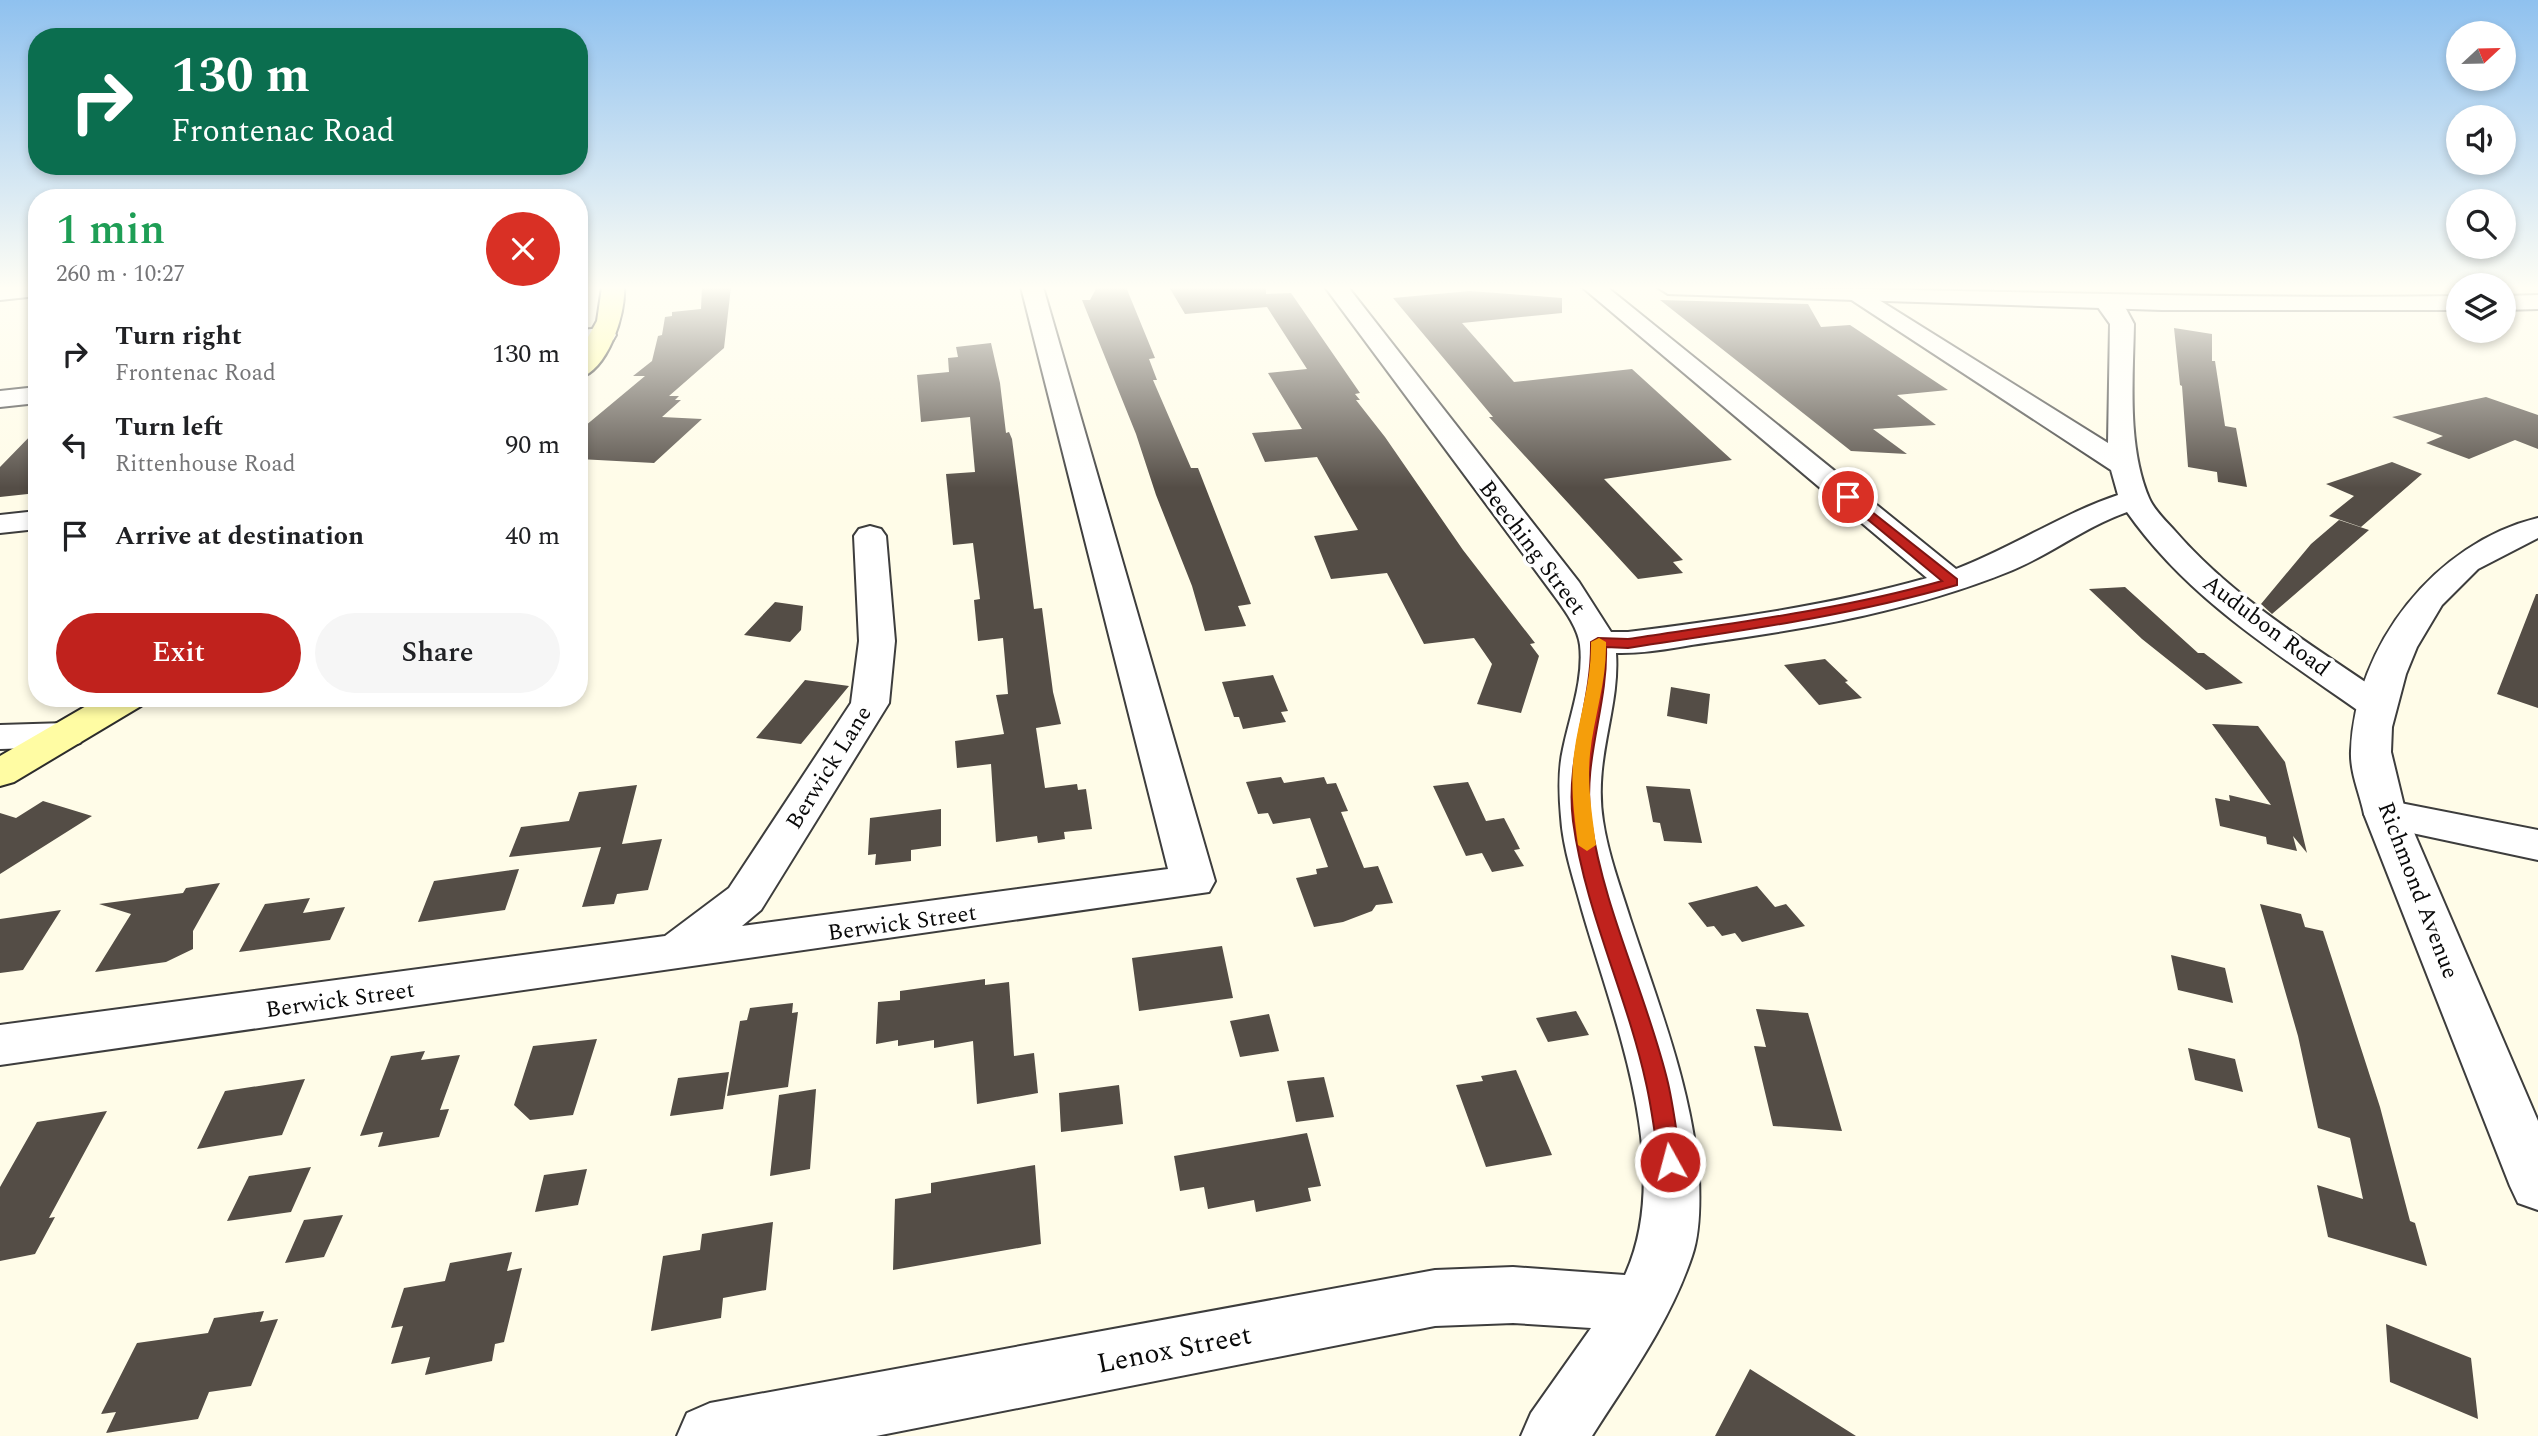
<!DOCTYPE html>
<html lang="en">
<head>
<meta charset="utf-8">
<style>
	:root { --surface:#fff; --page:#f6f6f6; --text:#202124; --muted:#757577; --accent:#c0221d }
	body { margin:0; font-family:Spectral,serif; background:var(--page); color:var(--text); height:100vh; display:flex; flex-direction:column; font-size:26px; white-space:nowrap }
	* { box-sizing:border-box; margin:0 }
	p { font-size:23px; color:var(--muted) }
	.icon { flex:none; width:38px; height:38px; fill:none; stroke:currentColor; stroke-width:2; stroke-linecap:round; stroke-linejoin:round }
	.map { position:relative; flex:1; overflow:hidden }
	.side { position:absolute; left:28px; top:189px; width:560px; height:518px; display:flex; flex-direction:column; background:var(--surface); border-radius:28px; box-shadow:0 4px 10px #0003 }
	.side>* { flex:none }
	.banner { position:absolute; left:28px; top:28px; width:560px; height:147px; border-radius:28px; box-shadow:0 4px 10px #0003; background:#0b6e4f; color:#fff; overflow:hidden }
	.needle { width:46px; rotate:68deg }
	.fabs { position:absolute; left:2446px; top:21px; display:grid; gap:14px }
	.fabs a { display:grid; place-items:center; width:70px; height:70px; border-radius:50%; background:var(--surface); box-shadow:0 4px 10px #0003; font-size:35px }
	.pin { position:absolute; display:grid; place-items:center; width:60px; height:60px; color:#fff; margin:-30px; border:4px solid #fff; border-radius:50%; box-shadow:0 2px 7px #0007 }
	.me { position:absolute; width:77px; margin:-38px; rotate:353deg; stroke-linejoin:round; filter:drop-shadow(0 0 5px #0008) }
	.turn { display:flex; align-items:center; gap:24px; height:147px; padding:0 28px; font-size:32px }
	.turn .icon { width:91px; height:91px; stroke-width:2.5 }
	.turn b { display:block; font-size:49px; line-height:60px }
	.round { display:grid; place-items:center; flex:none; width:74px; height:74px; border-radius:37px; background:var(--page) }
	.overview { display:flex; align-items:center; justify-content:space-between; height:119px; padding:0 28px }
	h1 { font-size:42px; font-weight:600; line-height:52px; color:#1e9e55 }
	.cta { display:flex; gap:14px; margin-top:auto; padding:14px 28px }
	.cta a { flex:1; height:80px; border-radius:42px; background:var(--accent); color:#fff; font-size:28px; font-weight:600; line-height:80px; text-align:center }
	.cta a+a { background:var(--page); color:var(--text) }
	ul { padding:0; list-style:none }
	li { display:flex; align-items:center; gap:21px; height:91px; padding:0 28px }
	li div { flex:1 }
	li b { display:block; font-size:26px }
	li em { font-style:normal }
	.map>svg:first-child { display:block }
	.building { fill:#544d46 }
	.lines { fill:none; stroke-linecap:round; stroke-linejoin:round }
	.minor-casing { stroke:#3d3d3d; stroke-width:4 }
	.tertiary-casing { stroke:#3d3d3d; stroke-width:4 }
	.secondary-casing { stroke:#2c2c2c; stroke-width:4 }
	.minor { fill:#fff; fill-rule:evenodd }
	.tertiary { fill:#fff; fill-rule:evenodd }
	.secondary { fill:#fffca3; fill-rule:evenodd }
	.route { fill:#c0221d; stroke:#7d1613; stroke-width:2 }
	.slow { fill:#f59e0b }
	.labels { text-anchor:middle; stroke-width:7; stroke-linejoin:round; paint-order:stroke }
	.street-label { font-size:23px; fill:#0a0a0a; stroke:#fff }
	.near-street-label { font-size:28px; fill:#0a0a0a; stroke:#fff }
</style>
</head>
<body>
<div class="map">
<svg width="2538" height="1436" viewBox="0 0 2538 1436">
	<rect width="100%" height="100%" fill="#fffce8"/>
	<!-- building -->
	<path class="building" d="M702,287h29l-7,61 -55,48h10l-4,4h6l-19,17 40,2 -48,44 -75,-4v-28l66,-55h-12l19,-15 6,-25 4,-1 3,-18 7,-1v-4l29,-3z
		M1097,287h29l29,71 -6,1 8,21h-4l38,88h7l53,136 -13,2 8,20 -41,5 -13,-45 -36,-91 -20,-61 -54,-134h8z
		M1169,287h97v7l25,-1 69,100 -5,1 5,6h-4l29,37 78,113 72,93 -5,1 9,12 -18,57 -44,-9 15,-40 -18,-26 -50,6 -37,-71 -56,6 -17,-43 44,-6 -41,-73 -52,5 -13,-29 50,-4 -34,-56 39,-4 -40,-62 -82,7z
		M1470,291l92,7v15l-100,10 52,59 118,-13 100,91 -128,19 79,81 -10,2 10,11 -45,6 -149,-162h4l-100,-119z
		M1660,300l148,4 13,23 29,-2 98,65 -51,5 39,30 -63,4 34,25 -56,-3z
		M2174,328l38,6v27h3l10,65 11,2 11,59 -29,-5 -1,-10 -29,-5 -6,-81 -2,-1z
		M991,343l9,40 6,50 3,-1 3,7 22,170 8,-1 11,84 8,32 -25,4 9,60 32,-4 1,6 8,-1 6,40 -28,3 1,7 -27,4 -1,-7 -41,6 -5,-78 -34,4 -2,-27 49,-7 -8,-39 12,-1 -5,-56 -25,3 -4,-41 6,-1 -7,-56 -20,2 -7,-71 29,-2 -5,-55 -49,5 -4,-47 32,-3 -1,-14 10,-1 -2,-10z
		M2486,397l52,18v34l-23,-9 -46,19 -43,-16 17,-7 -51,-19z
		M37,429v64l-37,4v-30z
		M2392,462l30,12 -61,53 -32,-11 25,-20 -28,-12z
		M2339,520l30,10 -97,84 -11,-10 50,-60z
		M2125,587l73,66h6l39,30 -37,7 -64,-51 -53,-50z
		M2536,594h2v114l-41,-14z
		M775,602l28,4 -2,24 -11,12 -46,-7z
		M1825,659l23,22 -3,1 17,16 -43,7 -35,-40z
		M1273,675l15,36 -7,1 5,10 -43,7 -4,-12h-5l-12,-35z
		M805,680l44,6 -48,58 -45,-6z
		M1671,687l39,7 -3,30 -40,-8z
		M2212,724l46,2 27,36 22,91 -14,-17 4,15 -30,-7 -1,-7 -46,-11 -5,-28 15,3 -1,-6 42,10z
		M1281,777l3,6 40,-6 3,7 9,-1 12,28 -7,1 23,56 14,-2 15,37 -17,2 -4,6 -29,11 -29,5 -18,-49 21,-4 -1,-5 12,-2 -18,-49 -37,6 -5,-11 -10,1 -12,-32z
		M1468,782l18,39 18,-3 16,31 -6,1 10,16 -32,6 -10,-19 -16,3 -33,-70z
		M637,785l-15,59 40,-5 -14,51 -31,4 -3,10 -32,3 19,-60 -92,10 12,-30 48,-6 10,-29z
		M1646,786l44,3 12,54 -38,-2 -4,-18 -7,-1z
		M43,801l49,15 -92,58v-61l16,5z
		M941,809v37l-30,4v11l-36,4 1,-11 -8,1 2,-37z
		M519,869l-14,41 -87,12 16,-41z
		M220,883l-27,48v18l-27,13 -71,10 36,-58 -32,-10 84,-11 3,-5z
		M1757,886l18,21 11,-3 19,22 -63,16 -7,-9 -13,3 -8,-10 -7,1 -19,-24z
		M310,898l-7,15 42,-6 -15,33 -91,12 26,-48z
		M2260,904l41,10 4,13 18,4 57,176 30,114 5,2 12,43 -99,-29 -11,-52 46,14 -13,-61 -32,-10 -20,-92z
		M61,910l-38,60 -23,3v-54z
		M1222,946l11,52 -94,13 -7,-53z
		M2171,955l54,13 8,35 -55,-13z
		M985,979v6l24,-3 5,74 20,-3 4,40 -61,11 -4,-63 -39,7v-8l-36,6v-6l-22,4 2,-42 22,-2v-9z
		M793,1003l-1,10 6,-1 -10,75 -61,9 13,-75 7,-1 3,-12z
		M1756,1009l52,4 34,118 -69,-5 -19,-80 12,1z
		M1576,1011l13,24 -41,7 -12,-24z
		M1269,1014l10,37 -39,6 -10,-36z
		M597,1039l-24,76 -43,5 -16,-15 19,-59z
		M2188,1048l47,11 8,33 -48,-12z
		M425,1051l-4,9 39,-5 -20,55 9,-1 -10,28 -61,10 5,-15 -23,4 31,-80z
		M1516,1070l36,85 -66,12 -30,-82 27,-4 -2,-5z
		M729,1072l-6,37 -53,7 8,-38z
		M1324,1077l10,40 -38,5 -9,-41z
		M305,1079l-23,56 -85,14 28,-58z
		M1119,1085l4,39 -62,8 -2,-39z
		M816,1089l-6,80 -40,7 9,-81z
		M107,1111l-58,107 6,-1 -20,37 -35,7v-74l37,-65z
		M1307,1133l14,53 -13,2 3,13 -55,11 -2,-12 -46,9 -4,-22 -24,4 -6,-35z
		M1035,1165l6,79 -148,26 2,-71 36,-6v-10z
		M311,1167l-20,45 -64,9 22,-45z
		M587,1169l-9,36 -43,7 9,-37z
		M343,1215l-19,42 -39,6 19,-43z
		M773,1222l-7,68 -43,8 -2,20 -70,13 12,-75 37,-6 2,-16z
		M512,1252l-5,19 15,-3 -18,74 -9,2 -3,17 -67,14 5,-18 -39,7 12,-38 -12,2 13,-40 41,-7 5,-18z
		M264,1311l-4,11 18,-3 -27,67 -42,6 -11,27 -92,14 10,-21 -15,2 36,-71 71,-10 6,-15z
		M2386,1324l85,34 7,61 -88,-37z
		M1750,1369l106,67h-141z"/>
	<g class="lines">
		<!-- minor casing -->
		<g class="minor-casing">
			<path id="minor" d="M0,287h37v9l-37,4z
				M1021,287h22l172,594 -6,11 -1209,173v-40l665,-89 64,-48 122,-185 8,-62 -5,-105 5,-7 11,-3 11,3 5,7 9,105 -6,62 -128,207 -19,16 426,-57z
				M1325,287h23l231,295 32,50h17c101,-13 201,-26 299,-54l-345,-291h25l349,282c56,-21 105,-55 162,-74l-7,-25 -267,-175 11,-7 8,2 245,153 2,-119 -15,-21 4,-5h16l11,11 8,15c-1,56 -7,122 15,174 5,12 17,23 26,33 60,69 140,116 214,167l6,8 -6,8 -13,3 -13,-3c-85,-60 -175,-115 -236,-202 -43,15 -78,44 -119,60 -94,38 -196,56 -296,70 -31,4 -64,12 -96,11 4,57 -23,105 -13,168 5,33 17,65 27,97 28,85 62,170 69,260 1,25 1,55 -7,78 -22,66 -63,122 -100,180h-71l10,-23 60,-85 -78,-5 -78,3 -559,110h-199l10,-23 23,-10 725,-133 78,-3 112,8c50,-109 -12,-257 -43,-365 -8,-30 -19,-61 -21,-93 -2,-23 -3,-46 2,-68 7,-34 21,-70 17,-104 -2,-18 -17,-37 -27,-51z
				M604,328l9,2 3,5 -3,5 -34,4v-14z
				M37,387v16l-37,4v-16z
				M37,511v18l-37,4v-18z
				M66,723l14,4 6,8 -6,8 -14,4 -66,2v-24z
				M2385,800l153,30v30l-168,-36 -6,-10 6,-10z"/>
		</g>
		<!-- tertiary casing -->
		<g class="tertiary-casing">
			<path id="tertiary" d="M1657,287c267,0 534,13 802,9v14h-297l-494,-16z
				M2538,295v14l-34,1v-14z
				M2538,518v20l-60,31 -36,36 -25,42 -11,27 -14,53 -1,25 15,62 132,307v89l-20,-7 -8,-17 -146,-372c-4,-20 -14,-41 -13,-63 4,-106 84,-208 187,-233z"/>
		</g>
		<!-- secondary casing -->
		<g class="secondary-casing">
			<path id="secondary" d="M602,287h22c2,27 -16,83 -45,91v-25l18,-32z
				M100,698h47l-6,8 -127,76 -14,4v-30z"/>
		</g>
		<!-- minor -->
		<use href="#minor" class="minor"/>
		<!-- tertiary -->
		<use href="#tertiary" class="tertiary"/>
		<!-- secondary -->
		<use href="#secondary" class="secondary"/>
	</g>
	<!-- sky -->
	<linearGradient id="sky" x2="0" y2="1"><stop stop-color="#8fc1ef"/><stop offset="0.59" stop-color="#fffef5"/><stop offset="1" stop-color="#fffef5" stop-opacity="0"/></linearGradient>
	<rect width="2538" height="488" fill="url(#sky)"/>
	<!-- route -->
	<path class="route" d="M1848,493l109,86v6c-108,31 -218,46 -329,63l-22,-1c2,59 -24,114 -15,174 13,90 56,174 77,262 6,26 9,53 13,79l-3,7 -8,3 -8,-3 -3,-7c-4,-26 -7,-53 -13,-79 -19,-88 -61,-172 -73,-262 -8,-62 19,-118 18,-179l7,-4 30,1c106,-16 211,-29 314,-58l-99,-82v-5z"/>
	<!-- slow -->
	<path class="slow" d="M1599,638l7,4c1,39 -12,74 -16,112 -3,31 2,60 6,91l-9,6 -9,-6c-4,-31 -8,-60 -4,-91 5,-38 18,-73 17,-112z"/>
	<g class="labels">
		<!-- street labels -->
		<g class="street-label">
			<text transform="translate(1533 547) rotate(53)" y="8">Beeching Street</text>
			<text transform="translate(2267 625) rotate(37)" y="8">Audubon Road</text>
			<text transform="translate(828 767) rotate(-58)" y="8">Berwick Lane</text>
			<text transform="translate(2419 890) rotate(69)" y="8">Richmond Avenue</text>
			<text transform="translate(902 922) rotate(-8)" y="8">Berwick Street</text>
			<text transform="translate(340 999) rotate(-8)" y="8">Berwick Street</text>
		</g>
		<!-- near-street labels -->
		<g class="near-street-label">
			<text transform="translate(1174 1348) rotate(-11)" y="10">Lenox Street</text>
		</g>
	</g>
</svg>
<div class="fabs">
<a><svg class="needle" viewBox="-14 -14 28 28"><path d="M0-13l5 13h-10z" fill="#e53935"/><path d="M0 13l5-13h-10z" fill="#757577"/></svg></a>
<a><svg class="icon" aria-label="sound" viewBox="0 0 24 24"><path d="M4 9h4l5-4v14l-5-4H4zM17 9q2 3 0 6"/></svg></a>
<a><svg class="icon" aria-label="search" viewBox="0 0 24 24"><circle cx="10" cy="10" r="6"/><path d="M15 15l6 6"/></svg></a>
<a><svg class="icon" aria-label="layers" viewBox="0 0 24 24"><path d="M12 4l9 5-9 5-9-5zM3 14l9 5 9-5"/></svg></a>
</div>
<div class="pin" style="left:1848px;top:497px;background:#d93025"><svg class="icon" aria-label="arrive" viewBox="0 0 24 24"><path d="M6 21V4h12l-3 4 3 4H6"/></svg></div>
<svg class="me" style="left:1670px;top:1162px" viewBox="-20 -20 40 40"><circle r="17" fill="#c0221d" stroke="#fff" stroke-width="3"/><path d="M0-11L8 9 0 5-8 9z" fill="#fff"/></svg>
<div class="banner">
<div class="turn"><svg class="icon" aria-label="right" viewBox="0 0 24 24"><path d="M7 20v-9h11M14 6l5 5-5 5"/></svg><div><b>130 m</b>Frontenac Road</div></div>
</div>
<section class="side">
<div class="overview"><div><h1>1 min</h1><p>260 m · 10:27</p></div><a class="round" style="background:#d93025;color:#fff"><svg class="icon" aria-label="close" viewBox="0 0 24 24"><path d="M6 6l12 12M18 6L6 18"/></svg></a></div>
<ul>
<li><svg class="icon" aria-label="right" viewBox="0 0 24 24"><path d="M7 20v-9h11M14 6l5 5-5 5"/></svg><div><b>Turn right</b><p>Frontenac Road</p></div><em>130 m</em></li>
<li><svg class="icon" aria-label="left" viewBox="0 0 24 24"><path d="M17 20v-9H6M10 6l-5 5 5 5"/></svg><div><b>Turn left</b><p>Rittenhouse Road</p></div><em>90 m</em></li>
<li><svg class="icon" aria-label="arrive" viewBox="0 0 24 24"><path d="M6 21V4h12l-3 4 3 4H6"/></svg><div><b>Arrive at destination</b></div><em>40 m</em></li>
</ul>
<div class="cta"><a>Exit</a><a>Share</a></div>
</section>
</div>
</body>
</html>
